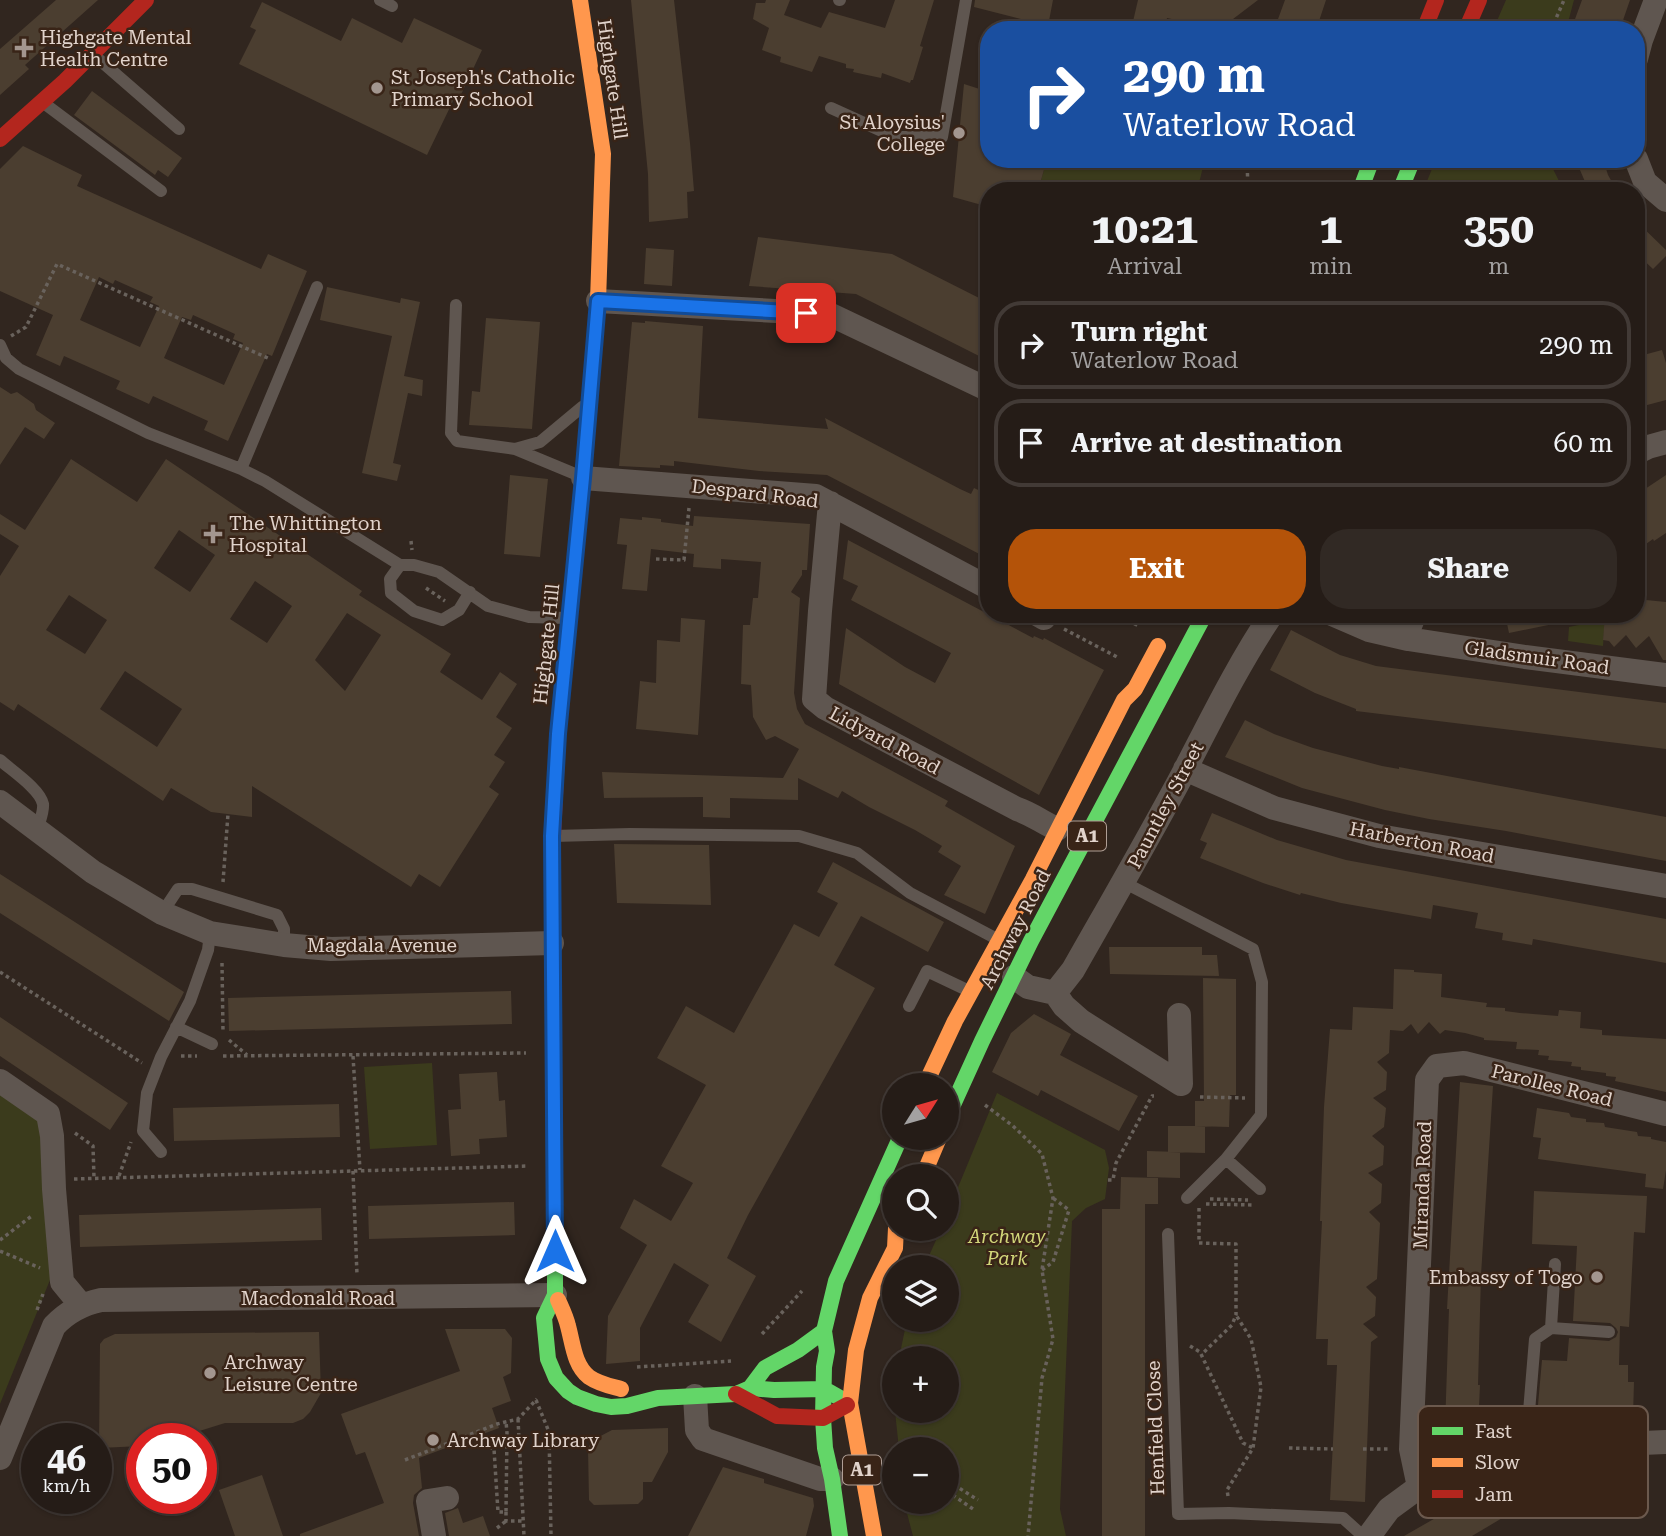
<!DOCTYPE html>
<html lang="en">
<head>
<meta charset="utf-8">
<style>
	:root { --surface:#251c17; --page:#312924; --text:#f1f3f6; --muted:#a3a1a1; --line:#423a36; --accent:#b45309 }
	body { margin:0; font-family:"Roboto Serif",serif; background:var(--page); color:var(--text); height:100vh; display:flex; flex-direction:column; font-size:26px; white-space:nowrap }
	* { box-sizing:border-box; margin:0 }
	p { font-size:23px; color:var(--muted) }
	.icon { flex:none; width:38px; height:38px; fill:none; stroke:currentColor; stroke-width:2; stroke-linecap:round; stroke-linejoin:round }
	.map { position:relative; flex:1; overflow:hidden }
	.panel { position:absolute; left:980px; top:182px; width:665px; height:441px; display:flex; flex-direction:column; background:var(--surface); border-radius:28px; box-shadow:0 2px 5px #0004,0 0 0 2px var(--line) }
	.panel>* { flex:none }
	.banner { position:absolute; left:980px; top:21px; width:665px; height:147px; border-radius:28px; box-shadow:0 2px 5px #0004,0 0 0 2px var(--line); background:#1a4fa0; color:#fff; overflow:hidden }
	.needle { width:46px; rotate:53deg }
	.buttons { position:absolute; left:882px; top:1073px; display:grid; gap:14px }
	.buttons a { display:grid; place-items:center; width:77px; height:77px; border-radius:50%; background:var(--surface); box-shadow:0 2px 5px #0004,0 0 0 2px var(--line); font-size:35px }
	.speed { position:absolute; left:21px; top:1423px; display:flex; gap:14px; font-size:35px; font-weight:700; text-align:center }
	.speed>* { display:grid; place-content:center; width:91px; height:91px; border-radius:50%; background:var(--surface); box-shadow:0 2px 5px #0004,0 0 0 2px var(--line); line-height:1 }
	.speed small { font-size:18px; font-weight:400 }
	.speed .limit { border:10px solid #d22; background:#fff; color:#111 }
	.pin { position:absolute; display:grid; place-items:center; width:60px; height:60px; color:#fff; margin:-30px; border-radius:14px; box-shadow:0 4px 10px #0006 }
	.me { position:absolute; width:77px; margin:-38px; rotate:0deg; stroke-linejoin:round; filter:drop-shadow(0 0 5px #0008) }
	.turn { display:flex; align-items:center; gap:24px; height:147px; padding:0 28px; font-size:32px }
	.turn .icon { width:91px; height:91px; stroke-width:2.5 }
	.turn b { display:block; font-size:49px; line-height:60px }
	.eta { display:flex; justify-content:space-evenly; align-items:center; height:119px; text-align:center }
	.eta b { font-size:42px; font-weight:700; line-height:49px }
	.primary-button { display:flex; gap:14px; margin-top:auto; padding:14px 28px }
	.primary-button a { flex:1; height:80px; border-radius:28px; background:var(--accent); color:#fff; font-size:28px; font-weight:700; line-height:80px; text-align:center }
	.primary-button a+a { background:var(--page); color:var(--text) }
	ul { padding:0; list-style:none }
	li { display:flex; align-items:center; gap:21px; height:88px; margin:0 14px 10px; padding:0 14px; border:4px solid var(--line); border-radius:28px }
	li div { flex:1 }
	li b { display:block; font-size:26px }
	li em { font-style:normal }
	.map>svg:first-child { display:block }
	.green { fill:#3b3b1c }
	.building { fill:#4b3e30; fill-rule:evenodd }
	.lines { fill:none; stroke-linecap:round; stroke-linejoin:round }
	.path { stroke:#69625c; stroke-width:3.5; stroke-dasharray:3.5 3.5; stroke-linecap:butt }
	.lane { stroke:#5f5650; stroke-width:12 }
	.street { stroke:#5f5650; stroke-width:24 }
	.fast { stroke:#63d668; stroke-width:16 }
	.slow { stroke:#ff974d; stroke-width:16 }
	.jam { stroke:#b3261e; stroke-width:16 }
	.route-casing { stroke:#114b97; stroke-width:18 }
	.route { stroke:#1a73e8; stroke-width:12 }
	.poi-dot { fill:#a3968f; stroke:#392417; stroke-width:2.5 }
	.labels { text-anchor:middle; stroke-width:5; stroke-linejoin:round; paint-order:stroke }
	.shield { fill:#392417; stroke:#af9e95; stroke-width:2 }
	.shield-label { font-size:18px; font-weight:bold; fill:#e1d3cb }
	.poi-label { font-size:19px; fill:#e1d3cb; stroke:#392417; text-anchor:start }
	.street-label { font-size:19px; fill:#e1d3cb; stroke:#392417 }
	.park-label { font-size:19px; font-style:italic; fill:#d1d679; stroke:#392417 }
	.key { fill:#392417; stroke:#6b594d; stroke-width:2 }
	.key-label { font-size:19px; fill:#e1d3cb }
</style>
</head>
<body>
<div class="map">
<svg width="1666" height="1536" viewBox="0 0 1666 1536">
	<rect width="100%" height="100%" fill="#31261f"/>
	<!-- green -->
	<path class="green" d="M1506,0h68l-8,30h-73z
		M1047,159h158l-8,32h-159z
		M1436,159h112l16,32h-141z
		M1592,614h13l-2,32 -35,-5 1,-14 24,-5z
		M432,1063l5,82 -67,4 -6,-82z
		M0,1089l45,30 9,151 -54,134z
		M997,1093l108,57 4,18 -4,31 -19,9 -14,13 -12,288 6,27h-153l-9,-34h43v-53h-48l-4,-38 52,-1v-52h-48l8,-38h40v-53h-23l17,-38 6,-1v-14z"/>
	<!-- building -->
	<path class="building" d="M56,0h42l-73,65 4,4 -29,26v-46z
		M631,0h43l16,143 4,48 -7,1 1,26 -39,4 -1,-48z
		M766,0h24l-6,15 37,13 8,-16 56,16 10,-28h39l-14,46 3,1 -10,33h-2l-1,3 -28,-10 -1,5 -28,-6 1,-3 -8,-1v-4l-27,-8 -7,16 -32,-10 1,-5 -19,-7 7,-22 -16,-9 3,-16h9z
		M975,0h78l-5,26 -74,-19z
		M1138,0h120l-25,19 -15,6 -14,1 -37,-8 -2,12h-34z
		M1285,0h41l-10,30h-42z
		M1582,0h48l-9,26 -3,-2 -2,6h-45z
		M262,2l79,39 11,-23 50,25 12,-25 68,32 -24,51 -4,-2 -27,56 -188,-91 17,-34 -6,-3z
		M964,84l25,8v67h58l-9,32h-49v16l-36,-10z
		M92,91l90,67 -14,19 -10,-7 -3,5 -81,-60z
		M23,146l59,29 -5,11 184,83 7,-15 39,17 -35,85 -5,-2 -39,87 -24,-11 4,-9 -55,-25 -4,8 -33,-15 4,-8 -56,-25 -4,10 -24,-11 17,-40 -53,-24v-122zM99,277l14,7 2,-4 38,17 -3,5 9,4 -19,41 -60,-27zM193,315l42,19 -2,5 10,4 -19,42 -60,-27 18,-41 9,3z
		M1591,159h12l5,16 9,16h-28l-12,-28z
		M1636,221l30,29v6l-13,13 -17,-16z
		M758,237l134,17 97,49v58l-133,-67 -107,-8z
		M646,248l28,2 -2,36 -28,-2z
		M327,287l73,16 1,-5 19,4 -16,74 19,4 -1,16 -14,-3 -15,70 8,2 -4,16 -35,-8 30,-137 -72,-16z
		M486,318l54,4 -8,107 -63,-4 3,-34 8,1z
		M645,321l58,5 -5,92 130,11 -3,-11 135,71 11,5 3,-6 15,7v64l-162,-84 -68,-4 -85,-10v5l-14,-1v3l-41,-2 13,-144 13,1z
		M1662,350l4,13v37l-30,8v-51z
		M0,387l11,7 6,-2 17,12 2,6 19,13 -11,16 -19,-12 -25,38z
		M71,459l66,43 29,-43 196,132 -3,4 92,59 -11,18 42,28 18,-28 17,12 -21,33 16,11 -18,27 11,7 -16,25 10,7 -59,93 -21,-13 -8,13 -159,-101v31l-41,-5 -40,-24 -8,13 -145,-97 -4,7 -14,-9v-126l19,-30 -19,-12v-20l25,16zM179,530l36,25 -25,37 -36,-24zM255,581l37,25 -25,37 -37,-24zM69,595l38,25 -22,34 -39,-24zM347,613l34,22 -36,56 -30,-31zM125,671l57,38 -25,38 -57,-38z
		M510,475l38,4 -8,78 -36,-3z
		M1666,475v58l-12,8 -1,-2 -17,12v-56z
		M694,516l116,8 -3,46h-5v5l-11,17 9,6 -6,95 3,16 8,15 143,77 -3,5 70,40 -30,68 -41,-19 17,-29 -23,-14 4,-6 -27,-16 -46,-23 -27,-16 -4,7 -40,-20v22l-68,-2v20l-27,-1v-20l-99,1 -2,-26 181,6 16,-29 -24,-13 -9,4 -13,-23 -2,-32 -10,-1 2,-59h7l3,-27h5l3,-36 -40,-3v10l-28,-2 1,-13 -43,-5 -4,42 -25,-2 5,-44 -10,-1 3,-26 22,2v-3l19,2v3l32,4z
		M848,540l185,98 1,-2 9,4 1,-2 60,32 -65,125 -200,-111 7,-56 59,39 30,16 16,-30 -100,-53 7,-14 -15,-7z
		M1636,599l30,3v58h-3l-14,-24 -13,12 -10,-13 -12,12 -5,-6 -6,-1 2,-26h31z
		M1505,614h57l1,8 -54,11z
		M681,618l24,2 -7,115 -62,-6 4,-48 16,2 1,-43 23,2z
		M1291,630l49,25 36,11 290,37v46l-310,-38v-2l-41,-16 -45,-23z
		M1245,720l29,14 39,14 69,18 17,3v-2l267,50v44l-160,-30 -77,-12 -44,-9 -83,-22 -77,-31z
		M1212,813l65,27 69,20 320,59v44l-133,-24 -1,6 -30,-5 1,-7 -28,-5 3,-15 -45,-8 -2,14 -90,-16 -40,-10 -1,2 -37,-12 -63,-25 7,-15 -7,-3z
		M614,844l95,1 2,60 -94,-2z
		M833,862l111,60 -16,30 -67,-36 -27,49 41,23 -127,227 -21,43 29,18 -35,66 -33,-20 21,-37 -35,-22 -34,65v33l-34,3 2,-48 39,-71 -27,-17 14,-29 37,22 22,-38 -32,-17 45,-81 -49,-27 29,-52 48,27 60,-109 25,13 19,-34 -21,-11z
		M0,874l184,118 -15,29 -169,-108z
		M1109,947h93v8h15l2,21 -109,-2z
		M1394,969l20,1v2l28,2 -1,23 46,6 -1,4 19,1v3l15,2 38,3 1,-6 22,2 -1,16 22,2v5l64,4v53l-51,-11 1,-4 -10,-1v-3l-25,-3v-3l-10,-1 1,-4 -24,-2 1,-4 -11,-1 1,-5 -23,-1 1,-7 -33,-2v-2l-19,-5 -20,-3 -5,4 -11,-12 -11,12 -7,-10 -8,7 -13,-1 -1,23 -12,9 10,10 -1,18 -13,8 13,10 -2,19 -12,9 12,10 -1,19 -15,8 14,11 -1,19 -12,9 11,11 -3,56 -11,8 10,10 -1,19 -12,8 15,13 -7,5 -6,160 -35,-2 7,-135h-10l1,-26h-12l6,-118h-2l4,-114 6,-78 22,1 1,-23 40,2z
		M1203,978l33,1v116h-6l-1,32 -34,-1v-25h9z
		M511,991l1,33 -283,7 -1,-33z
		M1034,1014l37,20 -11,21 78,41 -19,35 -78,-41 -3,6 -46,-24 19,-39z
		M0,1017l128,86 -18,27 -110,-74z
		M497,1072l2,29 6,-1 2,37 -28,2 1,15 -29,2 -3,-46 13,-1 -2,-35z
		M1460,1082l33,4 -12,189 -3,110h2l-2,43 -33,-1 4,-118h-2z
		M339,1104l1,33 -166,4 -1,-33z
		M1537,1108l32,5 2,4 15,2v3l18,1 1,4 32,5 1,4 13,1v2l15,3v28l-3,19 -18,-2 1,-13 -108,-15 3,-21 -8,-1z
		M1168,1126h37v27l-37,-1z
		M1147,1151l33,1v26l-33,-1z
		M1121,1177l37,1v26h-13v332h-43v-327h18z
		M1534,1191l113,5 -2,37 -11,-1 -5,95 -9,-1 -1,39h9v17h6l-1,34 -34,-2v5l-35,-4v3l-27,-2 5,-56 25,1 2,-23 40,3 7,-4 2,-5 -2,-4 -6,-5 -37,-2 4,-75 -45,-2z
		M514,1202l1,33 -146,4 -1,-33z
		M321,1208l1,32 -242,7 -1,-32z
		M445,1329h60l7,9 -1,35 -8,4 8,24 -19,7 7,20 -80,30 3,30 -8,7 -1,8 6,33h-119v-2l84,-31 -19,-51 -9,3 -15,-41 119,-43z
		M319,1332l2,61 -11,19 -7,7 -10,4h-68l-48,15h-35v8l-43,2 1,-104 4,-5 11,-5z
		M668,1428v24l-16,30h-9v17l-5,5 -44,1 -5,-5 -1,-52 5,-8 19,-10z
		M723,1467l41,12v4l49,15 1,8 -8,30h-118z
		M262,1475l21,61h-48l-16,-46z
		M1499,1486l15,25 -42,25h-68l42,-24 1,3 45,-28 1,2z
		M458,1508l5,15 20,-7 7,20h-41l-4,-23z"/>
	<g class="lines">
		<!-- path -->
		<path class="path" d="M1551,30l13,-30
			M1247,159l1,32
			M11,336l15,-9 31,-63 213,95
			M411,541l1,9
			M656,559l28,1 5,-52
			M426,588l19,13
			M1135,626l6,-12
			M1064,629l55,29
			M223,882l5,-68
			M222,963l1,69
			M0,972l142,91
			M229,1040l18,15
			M181,1056h16
			M223,1056l303,-3
			M353,1056l7,114
			M1200,1097l45,1
			M985,1105l28,21 29,28 11,44 -11,72 11,69 -11,39 -14,158
			M888,1110l6,-14
			M75,1133l18,13 1,32
			M353,1171l4,104
			M119,1176l12,-34
			M74,1179l454,-13
			M1108,1180h5l3,-17 36,-67h2
			M1210,1199l38,1
			M1206,1204l48,1
			M1199,1208v35l37,1v71l-4,10 -30,29
			M0,1240l33,-25
			M0,1251l40,17
			M1042,1270l11,-8 16,-52 -16,-12
			M37,1310l6,-16
			M762,1334l40,-43
			M1190,1346l10,6 43,91 10,5
			M637,1367l94,-6
			M536,1400l13,32 2,104
			M518,1419l6,117
			M489,1447l5,2 4,63h8l1,-79 -1,-12
			M1289,1448l44,1
			M1363,1449h25
			M405,1460l92,-36 21,-5 19,-20
			M948,1481l30,19
			M947,1491l26,18
			M1228,1496l-1,-6 26,-42 8,-61 -10,-48 -15,-24
			M506,1512v9h18
			M497,1528l9,-7"/>
		<!-- lane -->
		<path class="lane" d="M380,0l12,6
			M839,0h1
			M95,56l84,73
			M45,104l116,87
			M831,108l64,29h47l24,-137
			M456,305l-5,128 6,8 58,8 65,27
			M0,345l6,13 13,11 129,64 93,36 24,12 135,84h14l25,7 49,34 41,11 38,1
			M515,449l25,-7 42,-35
			M241,469l76,-182
			M400,565l-10,14 1,14 23,18 28,9 17,-10 11,-18
			M0,760c11,10 40,29 43,44 1,8 -4,19 -6,27
			M553,836l77,-2 169,2 58,17 53,40 87,46
			M1123,882l130,67 9,33 -1,133 -35,44 -39,39
			M162,913l16,-24h14l85,26 7,14v16
			M909,1006l18,-35 40,19
			M176,1027l36,17
			M161,1152l-18,-21 4,-38 14,-36 29,-56 18,-51 2,-17
			M1226,1159l34,30
			M1168,1234l10,280 51,-1 114,5 20,18
			M1551,1328l58,4
			M1526,1448l9,-109 16,-11 4,-64"/>
		<!-- street -->
		<path class="street" d="M1636,59l5,-19 15,-40
			M1636,159l9,23 21,18
			M598,301l231,13 160,76
			M1636,453l12,-6 18,-5
			M583,478l233,18 173,92
			M830,503l-10,108 -6,88 11,9 192,101c15,5 26,14 40,20
			M1037,614l7,4
			M1332,614l37,16 39,9 2,-13 5,-12
			M1408,639l117,18 141,18
			M1185,769l89,39 105,28 287,50
			M0,802l93,70 69,41 48,20 74,12 47,4 221,-6
			M1014,977l14,10 27,6 9,13 17,15 100,63 -2,-69
			M1055,993l18,-23c38,-67 77,-134 113,-202 27,-52 53,-105 86,-154
			M0,1081l48,33 4,22 2,53 8,93 19,23
			M695,1396l2,34 6,9 117,40h12
			M0,1458l54,-132c13,-14 28,-22 47,-26l454,-5
			M1419,1487l30,-17 43,-15 34,-7 140,-6
			M434,1536l-6,-35 19,-3
			M1369,1536l20,-27 30,-22 -8,-38 16,-369 10,-14 27,-3 202,51"/>
		<!-- fast -->
		<path class="fast" d="M1360,191l12,-32
			M1400,191l13,-32
			M947,1118l35,-77 49,-100 174,-327
			M555,1259v36l-11,23 4,41 8,19 12,13 9,6 19,7 15,3 16,-1 31,-8 78,-4 14,-6 24,2 50,-1 23,13
			M750,1388l15,-20 33,-18 26,-19
			M840,1536l-8,-57 -7,-31 -2,-30 1,-51 3,-16 -3,-20 12,-50 64,-143"/>
		<!-- slow -->
		<path class="slow" d="M580,0l23,154 -5,147 -16,186
			M552,857l3,402
			M925,1085l30,-64 78,-142 91,-179 11,-11 23,-43
			M923,1176l16,-38
			M558,1300c4,9 8,17 10,26 5,18 6,39 21,51 10,7 21,9 32,12
			M874,1536l-24,-133 6,-53 14,-52 25,-50 1,-20"/>
		<!-- jam -->
		<path class="jam" d="M1424,30l12,-30
			M1466,30l13,-30
			M0,139l65,-58 81,-81
			M552,857l6,-123 24,-247
			M736,1394l41,22 46,2 24,-13"/>
	</g>
	<g class="lines">
		<!-- route casing -->
		<g class="route-casing">
			<path id="route" d="M555,1251l-3,-415 6,-102 25,-256 15,-177 208,12"/>
		</g>
		<!-- route -->
		<use href="#route" class="route"/>
	</g>
	<!-- markers -->
	<g class="poi-dot">
		<path d="M20.5 37.5h7v7h7v7h-7v7h-7v-7h-7v-7h7z"/>
		<circle cx="377" cy="88" r="7"/>
		<circle cx="959" cy="133" r="7"/>
		<path d="M209.5 523.5h7v7h7v7h-7v7h-7v-7h-7v-7h7z"/>
		<circle cx="1597" cy="1277" r="7"/>
		<circle cx="210" cy="1373" r="7"/>
		<circle cx="433" cy="1440" r="7"/>
	</g>
	<g class="labels">
		<!-- shield labels -->
		<g class="shield">
			<rect x="1068" y="821.5" width="38" height="29" rx="5"/>
			<rect x="843" y="1455.5" width="38" height="29" rx="5"/>
		</g>
		<g class="shield-label">
			<text x="1087" y="842">A1</text>
			<text x="862" y="1476">A1</text>
		</g>
		<!-- poi labels -->
		<g class="poi-label">
			<text x="40" y="44">Highgate Mental<tspan x="40" dy="22">Health Centre</tspan></text>
			<text x="391" y="84">St Joseph's Catholic<tspan x="391" dy="22">Primary School</tspan></text>
			<text x="945" y="129" text-anchor="end">St Aloysius'<tspan x="945" dy="22">College</tspan></text>
			<text x="229" y="530">The Whittington<tspan x="229" dy="22">Hospital</tspan></text>
			<text x="1583" y="1284" text-anchor="end">Embassy of Togo</text>
			<text x="224" y="1369">Archway<tspan x="224" dy="22">Leisure Centre</tspan></text>
			<text x="447" y="1447">Archway Library</text>
		</g>
		<!-- street labels -->
		<g class="street-label">
			<text transform="translate(613 79) rotate(82)" y="7">Highgate Hill</text>
			<text transform="translate(755 493) rotate(7)" y="7">Despard Road</text>
			<text transform="translate(546 644) rotate(-84)" y="7">Highgate Hill</text>
			<text transform="translate(1537 657) rotate(8)" y="7">Gladsmuir Road</text>
			<text transform="translate(885 740) rotate(28)" y="7">Lidyard Road</text>
			<text transform="translate(1165 805) rotate(-62)" y="7">Pauntley Street</text>
			<text transform="translate(1422 842) rotate(11)" y="7">Harberton Road</text>
			<text transform="translate(1015 929) rotate(-63)" y="7">Archway Road</text>
			<text x="382" y="952">Magdala Avenue</text>
			<text transform="translate(1552 1085) rotate(14)" y="7">Parolles Road</text>
			<text transform="translate(1422 1185) rotate(-88)" y="7">Miranda Road</text>
			<text x="318" y="1305">Macdonald Road</text>
			<text transform="translate(1155 1428) rotate(-92)" y="7">Henfield Close</text>
		</g>
		<!-- park labels -->
		<g class="park-label">
			<text x="1007" y="1243">Archway<tspan x="1007" dy="22">Park</tspan></text>
		</g>
	</g>
	<!-- legend -->
	<rect x="1418" y="1406" width="230" height="112" rx="10" class="key"/>
	<rect x="1432" y="1427" width="31" height="8" fill="#63d668"/>
	<rect x="1432" y="1458" width="31" height="9" fill="#ff974d"/>
	<rect x="1432" y="1490" width="31" height="8" fill="#b3261e"/>
	<g class="key-label">
		<text x="1475" y="1438">Fast</text>
		<text x="1475" y="1469">Slow</text>
		<text x="1475" y="1501">Jam</text>
	</g>
</svg>
<div class="buttons">
<a><svg class="needle" viewBox="-14 -14 28 28"><path d="M0-13l5 13h-10z" fill="#e53935"/><path d="M0 13l5-13h-10z" fill="#a3a1a1"/></svg></a>
<a><svg class="icon" aria-label="search" viewBox="0 0 24 24"><circle cx="10" cy="10" r="6"/><path d="M15 15l6 6"/></svg></a>
<a><svg class="icon" aria-label="layers" viewBox="0 0 24 24"><path d="M12 4l9 5-9 5-9-5zM3 14l9 5 9-5"/></svg></a>
<a>+</a>
<a>−</a>
</div>
<div class="speed"><div>46<small>km/h</small></div><div class="limit">50</div></div>
<div class="pin" style="left:806px;top:313px;background:#d93025"><svg class="icon" aria-label="arrive" viewBox="0 0 24 24"><path d="M6 21V4h12l-3 4 3 4H6"/></svg></div>
<svg class="me" style="left:555px;top:1251px" viewBox="-20 -20 40 40"><path d="M0-17L14 15 0 8-14 15z" fill="#1a73e8" stroke="#fff" stroke-width="4"/></svg>
<div class="banner">
<div class="turn"><svg class="icon" aria-label="right" viewBox="0 0 24 24"><path d="M7 20v-9h11M14 6l5 5-5 5"/></svg><div><b>290 m</b>Waterlow Road</div></div>
</div>
<section class="panel">
<div class="eta">
<div><b>10:21</b><p>Arrival</p></div>
<div><b>1</b><p>min</p></div>
<div><b>350</b><p>m</p></div>
</div>
<ul>
<li><svg class="icon" aria-label="right" viewBox="0 0 24 24"><path d="M7 20v-9h11M14 6l5 5-5 5"/></svg><div><b>Turn right</b><p>Waterlow Road</p></div><em>290 m</em></li>
<li><svg class="icon" aria-label="arrive" viewBox="0 0 24 24"><path d="M6 21V4h12l-3 4 3 4H6"/></svg><div><b>Arrive at destination</b></div><em>60 m</em></li>
</ul>
<div class="primary-button"><a>Exit</a><a>Share</a></div>
</section>
</div>
</body>
</html>
